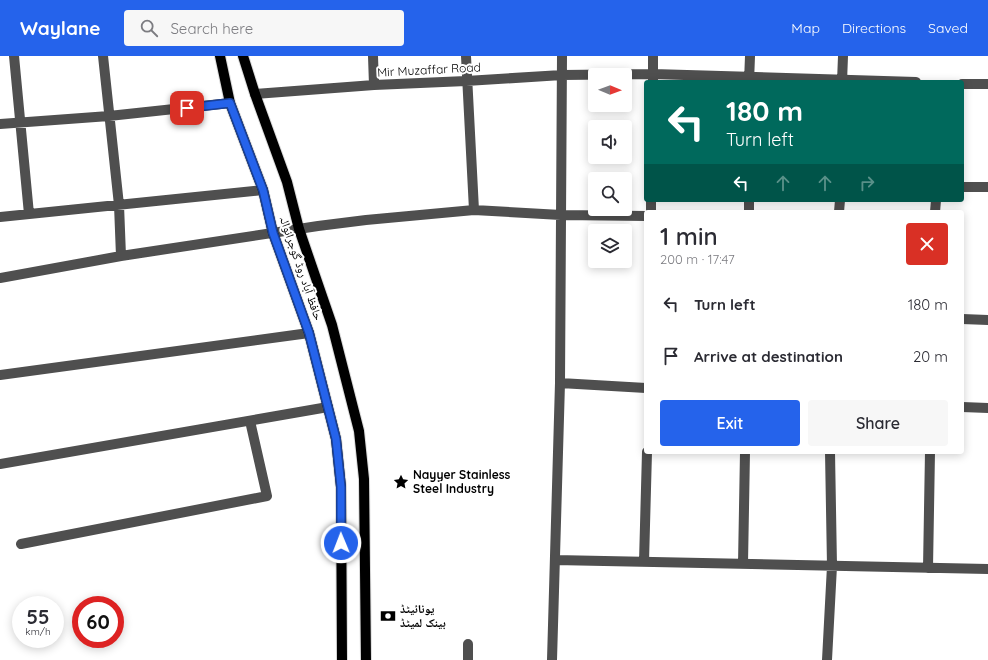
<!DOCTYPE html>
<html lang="en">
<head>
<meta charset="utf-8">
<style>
	:root { --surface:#fff; --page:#f7f7f7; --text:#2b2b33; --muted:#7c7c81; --accent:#2563eb }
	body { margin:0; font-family:Quicksand,"Noto Naskh Arabic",sans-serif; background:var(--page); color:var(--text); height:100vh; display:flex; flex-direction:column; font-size:15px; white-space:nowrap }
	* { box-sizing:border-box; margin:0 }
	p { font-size:13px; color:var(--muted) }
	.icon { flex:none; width:22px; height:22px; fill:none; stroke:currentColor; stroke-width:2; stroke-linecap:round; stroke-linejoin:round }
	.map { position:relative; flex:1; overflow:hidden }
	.panel { position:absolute; left:644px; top:154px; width:320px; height:244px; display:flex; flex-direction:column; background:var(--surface); border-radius:4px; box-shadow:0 2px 10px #0003 }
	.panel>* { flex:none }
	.hud { position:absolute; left:644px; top:24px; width:320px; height:122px; border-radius:4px; box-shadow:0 2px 10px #0003; background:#00695c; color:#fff; overflow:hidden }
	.needle { width:26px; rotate:91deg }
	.buttons { position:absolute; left:588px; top:12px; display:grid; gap:8px }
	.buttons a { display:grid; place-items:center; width:44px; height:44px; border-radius:4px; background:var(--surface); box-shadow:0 2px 10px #0003; font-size:20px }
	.speed { position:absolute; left:12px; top:540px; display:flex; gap:8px; font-size:20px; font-weight:700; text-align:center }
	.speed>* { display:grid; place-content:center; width:52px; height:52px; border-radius:50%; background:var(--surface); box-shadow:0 2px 10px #0003; line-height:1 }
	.speed small { font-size:10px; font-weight:400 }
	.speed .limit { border:6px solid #d22; background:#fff; color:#111 }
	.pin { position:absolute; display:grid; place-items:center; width:34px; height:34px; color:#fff; margin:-17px; border-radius:8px; box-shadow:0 2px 6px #0006 }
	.me { position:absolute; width:44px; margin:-22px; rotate:359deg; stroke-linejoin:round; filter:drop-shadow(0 0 3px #0008) }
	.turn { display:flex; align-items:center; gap:14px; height:84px; padding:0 16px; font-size:18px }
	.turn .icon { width:52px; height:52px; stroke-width:2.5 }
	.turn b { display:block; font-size:28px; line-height:34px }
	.lanes { display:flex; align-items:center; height:38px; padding:0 16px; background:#0003; justify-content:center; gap:20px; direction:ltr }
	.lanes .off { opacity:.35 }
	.round { display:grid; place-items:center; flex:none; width:42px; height:42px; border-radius:4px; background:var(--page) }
	.overview { display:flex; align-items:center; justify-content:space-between; height:68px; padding:0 16px }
	h1 { font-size:24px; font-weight:600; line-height:30px }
	.button { display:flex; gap:8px; margin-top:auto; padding:8px 16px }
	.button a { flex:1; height:46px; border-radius:4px; background:var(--accent); color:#fff; font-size:16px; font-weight:600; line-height:46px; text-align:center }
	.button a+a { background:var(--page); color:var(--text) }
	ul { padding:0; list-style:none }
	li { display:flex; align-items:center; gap:12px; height:52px; padding:0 16px }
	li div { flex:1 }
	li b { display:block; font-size:15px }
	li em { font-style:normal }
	header { display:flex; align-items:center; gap:24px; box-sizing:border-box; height:56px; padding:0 20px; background:var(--accent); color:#fff }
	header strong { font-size:19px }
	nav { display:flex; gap:22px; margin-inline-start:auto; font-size:14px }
	.search { width:280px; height:36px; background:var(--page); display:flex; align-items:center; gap:10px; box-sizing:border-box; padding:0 14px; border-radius:4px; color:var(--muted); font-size:15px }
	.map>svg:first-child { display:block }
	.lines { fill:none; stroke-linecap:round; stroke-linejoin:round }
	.major-casing { stroke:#dbdbdb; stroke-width:12 }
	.minor { stroke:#4f4f4f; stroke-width:10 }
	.major { stroke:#000; stroke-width:10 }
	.route-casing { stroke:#184099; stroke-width:10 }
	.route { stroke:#2563eb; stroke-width:7 }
	.labels { text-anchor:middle; stroke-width:4; stroke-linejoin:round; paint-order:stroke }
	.street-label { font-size:12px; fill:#000; stroke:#fff }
	.poi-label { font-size:12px; font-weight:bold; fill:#000; stroke:#fff; text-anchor:start }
</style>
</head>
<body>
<header>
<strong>Waylane</strong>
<div class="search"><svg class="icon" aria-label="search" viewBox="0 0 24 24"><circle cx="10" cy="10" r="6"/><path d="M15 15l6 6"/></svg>Search here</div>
<nav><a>Map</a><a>Directions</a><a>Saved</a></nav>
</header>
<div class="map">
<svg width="988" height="604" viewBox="0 0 988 604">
	<rect width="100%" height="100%" fill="#fff"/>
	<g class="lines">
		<!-- major casing -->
		<g class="major-casing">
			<path id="major" d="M220,0l10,47 33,87 10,43 36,100 27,106 5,48 1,173
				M243,0l12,38 32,88 12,47 33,96 27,106 5,48 2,181"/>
		</g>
		<!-- minor -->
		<path class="minor" d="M14,0l15,158
			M103,0l16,149 2,51
			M373,0l1,29
			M466,0l8,154
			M653,26v-26
			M749,26l1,-26
			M842,26l1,-26
			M962,28h26
			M255,38l119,-9 92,-4 96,-6 91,-1 263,8
			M0,68l109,-8 121,-13
			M962,131h26
			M651,156v-12
			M749,156v-12
			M839,156l1,-12
			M935,156l1,-12
			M0,161l263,-27
			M0,222l121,-22 197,-30 48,-6 108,-10 87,5 85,1
			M962,263l26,1
			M0,319l309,-42
			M560,327l86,5
			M962,351l26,1
			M0,408l328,-57
			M21,488l246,-48 -17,-75
			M555,504l433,9
			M644,506l3,-110
			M743,508l2,-112
			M928,512l2,-116
			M468,604v-16
			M552,604l8,-277 2,-327
			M827,604l5,-94 -2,-114"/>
		<!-- major -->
		<use href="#major" class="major"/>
	</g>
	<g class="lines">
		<!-- route casing -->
		<g class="route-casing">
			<path id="route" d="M187,52l43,-5 33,87 10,43 36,100 27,106 5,48v56"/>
		</g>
		<!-- route -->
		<use href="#route" class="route"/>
	</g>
	<!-- icons -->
	<defs>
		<g id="sight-bare" transform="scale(1.2)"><path d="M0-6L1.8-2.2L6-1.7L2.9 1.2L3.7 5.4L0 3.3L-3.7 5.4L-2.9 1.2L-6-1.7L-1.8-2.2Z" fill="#000" stroke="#fff" stroke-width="2.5" paint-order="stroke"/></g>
		<g id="bank-bare" transform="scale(1.2)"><path d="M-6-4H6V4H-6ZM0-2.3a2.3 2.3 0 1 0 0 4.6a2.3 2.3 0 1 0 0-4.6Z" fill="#000" stroke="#fff" stroke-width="2.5" paint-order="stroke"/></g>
	</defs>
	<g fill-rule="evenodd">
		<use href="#sight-bare" x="401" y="426"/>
		<use href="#bank-bare" x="388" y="560"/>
	</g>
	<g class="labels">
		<!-- street labels -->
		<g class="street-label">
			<text transform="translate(429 14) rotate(-3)" y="4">Mir Muzaffar Road</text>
			<text transform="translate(301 212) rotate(71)" y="4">حافظ آباد روڈ گوجرانوالہ</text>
		</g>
		<!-- poi labels -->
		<g class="poi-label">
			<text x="413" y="423">Nayyer Stainless<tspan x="413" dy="14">Steel Industry</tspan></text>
			<text x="400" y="557">یونائیٹڈ<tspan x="400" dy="14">بینک لمیٹڈ</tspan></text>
		</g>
	</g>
</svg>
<div class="buttons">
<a><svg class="needle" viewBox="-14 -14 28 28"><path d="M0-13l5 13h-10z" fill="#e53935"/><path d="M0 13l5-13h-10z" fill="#7c7c81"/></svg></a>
<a><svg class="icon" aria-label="sound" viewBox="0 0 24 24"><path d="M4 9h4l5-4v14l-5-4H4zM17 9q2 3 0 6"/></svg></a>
<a><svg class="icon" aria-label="search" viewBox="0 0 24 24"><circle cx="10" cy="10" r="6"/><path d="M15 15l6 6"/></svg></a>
<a><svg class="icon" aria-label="layers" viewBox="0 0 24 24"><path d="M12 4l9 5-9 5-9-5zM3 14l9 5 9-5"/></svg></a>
</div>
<div class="speed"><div>55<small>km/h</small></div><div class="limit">60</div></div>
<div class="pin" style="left:187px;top:52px;background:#d93025"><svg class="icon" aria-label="arrive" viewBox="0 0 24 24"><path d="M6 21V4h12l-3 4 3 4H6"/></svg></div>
<svg class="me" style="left:341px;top:487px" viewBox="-20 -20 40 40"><circle r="17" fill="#2563eb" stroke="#fff" stroke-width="3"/><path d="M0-11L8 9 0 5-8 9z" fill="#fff"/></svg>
<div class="hud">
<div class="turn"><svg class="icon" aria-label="left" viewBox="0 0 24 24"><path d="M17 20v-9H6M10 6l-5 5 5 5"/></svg><div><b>180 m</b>Turn left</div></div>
<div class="lanes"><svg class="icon" aria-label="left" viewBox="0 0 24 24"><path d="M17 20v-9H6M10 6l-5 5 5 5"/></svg><svg class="icon off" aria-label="ahead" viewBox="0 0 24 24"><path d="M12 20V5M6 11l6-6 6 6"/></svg><svg class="icon off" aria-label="ahead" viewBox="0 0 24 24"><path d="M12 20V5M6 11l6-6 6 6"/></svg><svg class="icon off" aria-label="right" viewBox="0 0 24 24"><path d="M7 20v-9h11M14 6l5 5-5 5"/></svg></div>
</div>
<section class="panel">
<div class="overview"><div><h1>1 min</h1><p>200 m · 17:47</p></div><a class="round" style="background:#d93025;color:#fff"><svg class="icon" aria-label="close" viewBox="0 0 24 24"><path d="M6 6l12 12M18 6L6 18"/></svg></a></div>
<ul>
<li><svg class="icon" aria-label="left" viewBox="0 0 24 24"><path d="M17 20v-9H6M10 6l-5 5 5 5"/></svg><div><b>Turn left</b></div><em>180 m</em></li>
<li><svg class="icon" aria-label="arrive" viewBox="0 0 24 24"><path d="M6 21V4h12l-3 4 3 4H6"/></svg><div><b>Arrive at destination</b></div><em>20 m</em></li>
</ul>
<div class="button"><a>Exit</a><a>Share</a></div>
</section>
</div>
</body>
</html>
